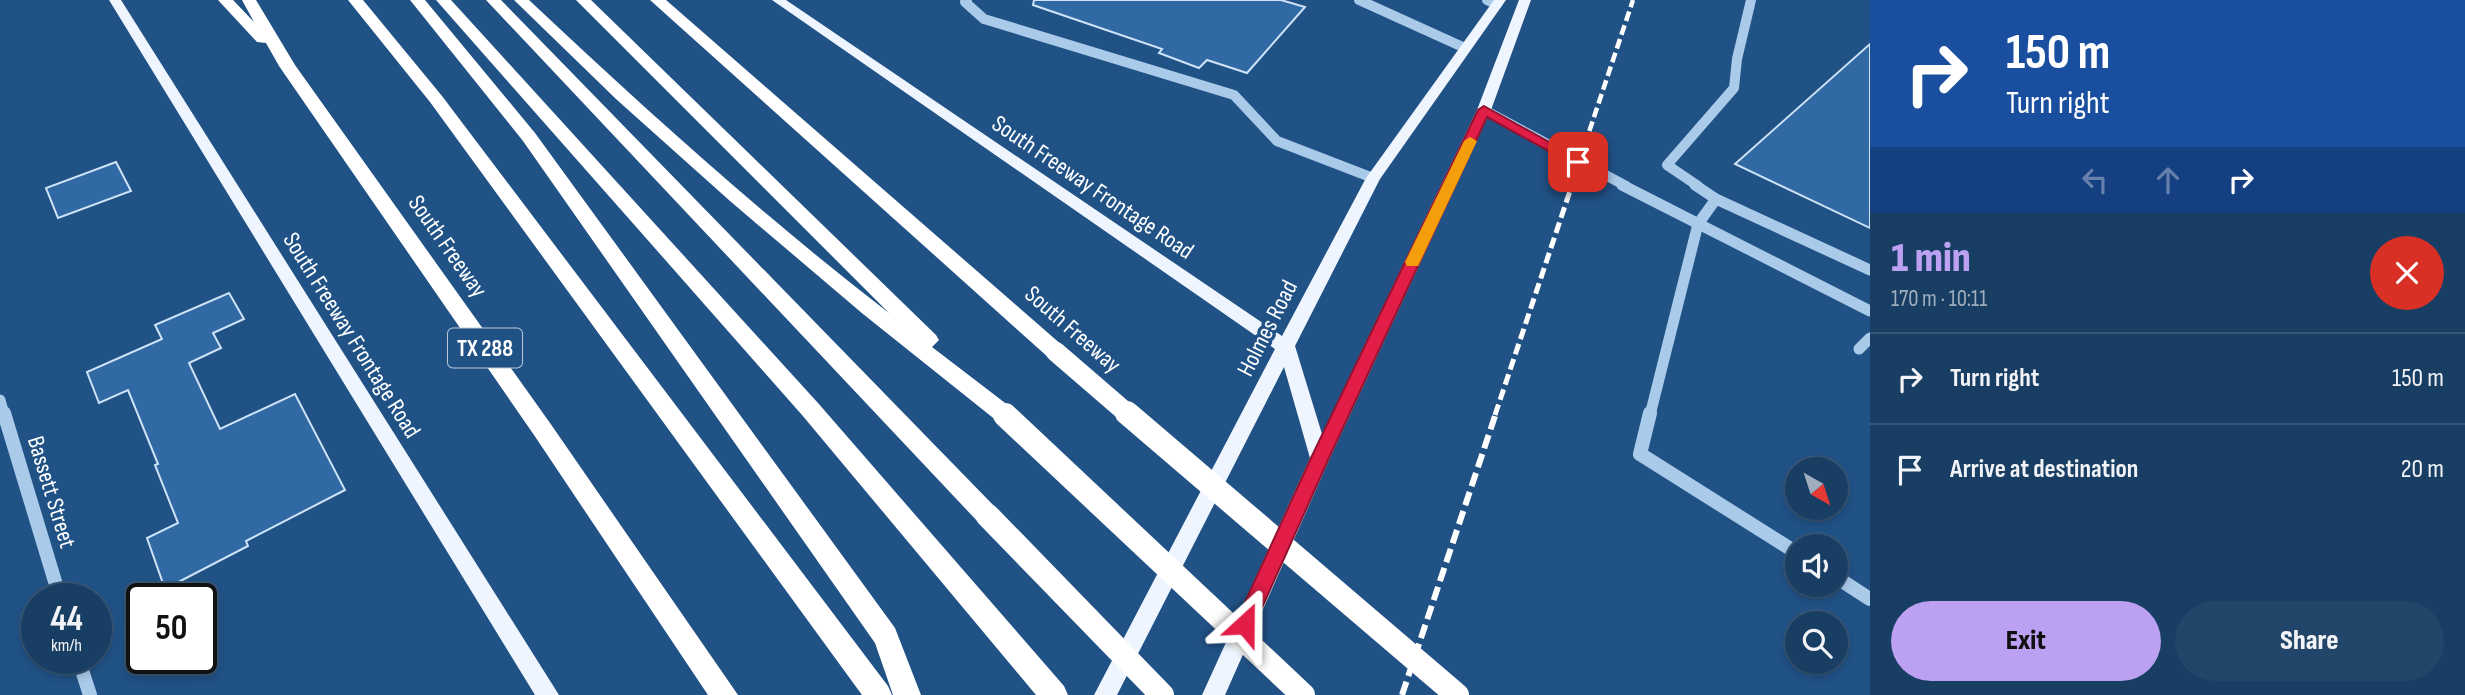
<!DOCTYPE html>
<html lang="en">
<head>
<meta charset="utf-8">
<style>
	:root { --surface:#193e64; --page:#22456a; --text:#f1f3f6; --muted:#9faebf; --line:#375778; --accent:#bca0f2 }
	body { margin:0; font-family:"Sofia Sans Condensed",sans-serif; background:var(--page); color:var(--text); height:100vh; display:flex; flex-direction:column; font-size:26px; white-space:nowrap }
	* { box-sizing:border-box; margin:0 }
	p { font-size:23px; color:var(--muted) }
	.icon { flex:none; width:38px; height:38px; fill:none; stroke:currentColor; stroke-width:2; stroke-linecap:round; stroke-linejoin:round }
	.map { position:relative; flex:1; overflow:hidden }
	.panel { display:flex; flex-direction:column; background:var(--surface); width:595px }
	.panel>* { flex:none }
	.top-card { background:#1a4fa0; color:#fff; overflow:hidden }
	.needle { width:46px; rotate:141deg }
	.fabs { position:absolute; left:1785px; top:457px; display:grid; gap:14px }
	.fabs a { display:grid; place-items:center; width:63px; height:63px; border-radius:50%; background:var(--surface); box-shadow:0 4px 10px #0003,0 0 0 2px var(--line); font-size:35px }
	.speed { position:absolute; left:21px; top:583px; display:flex; gap:14px; font-size:35px; font-weight:700; text-align:center }
	.speed>* { display:grid; place-content:center; width:91px; height:91px; border-radius:50%; background:var(--surface); box-shadow:0 4px 10px #0003,0 0 0 2px var(--line); line-height:1 }
	.speed small { font-size:18px; font-weight:400 }
	.speed .limit { border:4px solid #111; border-radius:10px; background:#fff; color:#111 }
	.pin { position:absolute; display:grid; place-items:center; width:60px; height:60px; color:#fff; margin:-30px; border-radius:14px; box-shadow:0 4px 10px #0006 }
	.me { position:absolute; width:77px; margin:-38px; rotate:24deg; stroke-linejoin:round; filter:drop-shadow(0 0 5px #0008) }
	.turn { display:flex; align-items:center; gap:24px; height:147px; padding:0 21px; font-size:32px }
	.turn .icon { width:91px; height:91px; stroke-width:2.5 }
	.turn b { display:block; font-size:49px; line-height:60px }
	.lanes { display:flex; align-items:center; height:66px; padding:0 21px; background:#0003; justify-content:center; gap:35px; direction:ltr }
	.lanes .off { opacity:.35 }
	.round { display:grid; place-items:center; flex:none; width:74px; height:74px; border-radius:37px; background:var(--page) }
	.summary { display:flex; align-items:center; justify-content:space-between; height:119px; padding:0 21px }
	h1 { font-size:42px; font-weight:800; line-height:52px; color:var(--accent) }
	.cta { display:flex; gap:14px; margin-top:auto; padding:14px 21px }
	.cta a { flex:1; height:80px; border-radius:42px; background:var(--accent); color:#111; font-size:28px; font-weight:800; line-height:80px; text-align:center }
	.cta a+a { background:var(--page); color:var(--text) }
	ul { padding:0; list-style:none }
	li { display:flex; align-items:center; gap:21px; height:91px; padding:0 21px; border-top:2px solid var(--line) }
	li div { flex:1 }
	li b { display:block; font-size:26px }
	li em { font-style:normal }
	main { display:flex; flex:1; min-height:0 }
	.map>svg:first-child { display:block }
	.building { fill:#3069a3; stroke:#cee3f7; stroke-width:2 }
	.lines { fill:none; stroke-linecap:round; stroke-linejoin:round }
	.minor-far2 { stroke:#aacaea; stroke-width:10 }
	.minor-far1 { stroke:#aacaea; stroke-width:11 }
	.minor { stroke:#aacaea; stroke-width:14 }
	.major { fill:#eef5fe; fill-rule:evenodd }
	.highway { fill:#fff; fill-rule:evenodd }
	.rail-far2 { stroke:#fff; stroke-width:4.5; stroke-dasharray:10 4.5; stroke-linecap:butt }
	.rail-far1 { stroke:#fff; stroke-width:5; stroke-dasharray:11 5; stroke-linecap:butt }
	.rail { stroke:#fff; stroke-width:6; stroke-dasharray:14 6; stroke-linecap:butt }
	.highway-bridge-far1 { stroke:#fff; stroke-width:20 }
	.highway-bridge { stroke:#fff; stroke-width:24 }
	.route { fill:#e11d48; stroke:#92132f; stroke-width:2 }
	.slow { fill:#f59e0b }
	.labels { text-anchor:middle; stroke-width:7; stroke-linejoin:round; paint-order:stroke }
	.shield { fill:#215286; stroke:#bccbdb; stroke-width:2 }
	.shield-label { font-size:23px; font-weight:bold; fill:#fff }
	.street-label { font-size:24px; fill:#fff; stroke:#215286 }
</style>
</head>
<body>
<main>
<div class="map">
<svg width="1870" height="695" viewBox="0 0 1870 695">
	<rect width="100%" height="100%" fill="#215286"/>
	<!-- building -->
	<path class="building" d="M1034,0h247l24,7 -58,66 -40,-13 -8,8 -40,-15 3,-4 -129,-44z
		M1870,44v184l-135,-64z
		M116,162l15,29 -73,27 -12,-30z
		M229,293l15,26 -31,14 8,15 -32,15 31,66 75,-35 50,96 -99,51 2,5 -83,43 -18,-51 31,-15 -23,-58 3,-1 -30,-74 -29,13 -12,-31 75,-33 -7,-14z"/>
	<g class="lines">
		<!-- minor-far2 -->
		<path class="minor-far2" d="M967,0l-2,2 19,17 250,76 43,46 96,37
			M1359,0l106,48
			M1487,0l10,4
			M1484,110l142,76
			M1698,186l-31,-21 67,-77 3,-29 14,-59"/>
		<!-- minor-far1 -->
		<path class="minor-far1" d="M1622,185l248,126
			M1695,185l21,14 154,71
			M1859,349l11,-11
			M0,400l4,15
			M1650,415l48,-191 18,-25"/>
		<!-- minor -->
		<path class="minor" d="M4,413l56,185
			M1650,413l-10,41 157,99
			M1836,577l34,22
			M78,658l12,37"/>
		<!-- major -->
		<path class="major" d="M109,0h12l438,695h-24z
			M772,0h14l496,336 84,-158 128,-178h12l-126,179 -85,167 27,88 155,-324 42,-110h12l-40,110 -161,348 -105,237h-23l108,-237 -26,-91 -167,328h-23l181,-346z"/>
		<!-- highway -->
		<path class="highway" d="M218,0h15l21,22 -12,-22h14l39,65 255,358 188,272h-30l-174,-260 -255,-369 -13,-23 -9,-1z
			M348,0h15l79,96 446,590 4,9h-30l-432,-593z
			M410,0h15l110,133 360,495 26,67h-28l-18,-52 -352,-502z
			M436,0h15l367,403 246,283 4,9h-32l-234,-280z
			M486,0h15l496,509 3,7 -3,7 -9,3 -9,-3z
			M514,0h15c116,109 234,216 360,313l-313,-313h15l345,335 3,5 -7,7 81,62 3,6 -3,6 -8,3 -8,-3 -134,-107 -133,-113 -114,-102z
			M650,0h16l397,346 4,6 -4,6 -7,2 -7,-2z"/>
		<!-- rail-far2 -->
		<path class="rail-far2" d="M1571,186l62,-186"/>
		<!-- rail-far1 -->
		<path class="rail-far1" d="M1495,415l77,-230"/>
		<!-- rail -->
		<path class="rail" d="M1402,695l94,-282"/>
		<!-- highway-bridge-far1 -->
		<path class="highway-bridge-far1" d="M1056,352l73,63"/>
		<!-- highway-bridge -->
		<path class="highway-bridge" d="M1127,413l330,282
			M1005,415l298,280
			M988,516l174,179"/>
	</g>
	<!-- route -->
	<path class="route" d="M1484,106l101,56 -7,5 -4,-2 -87,-48 -158,341 -77,172 -7,3 -7,-3 -3,-6 76,-166 167,-348z"/>
	<!-- slow -->
	<path class="slow" d="M1470,137l7,4 -57,121 -2,4h-11l-2,-4 59,-121z"/>
	<g class="labels">
		<!-- shield labels -->
		<rect class="shield" x="448" y="328.5" width="74" height="39" rx="5"/>
		<g class="shield-label">
			<text x="485" y="356">TX 288</text>
		</g>
		<!-- street labels -->
		<g class="street-label">
			<text transform="translate(1093 187) rotate(34)" y="8">South Freeway Frontage Road</text>
			<text transform="translate(448 246) rotate(55)" y="8">South Freeway</text>
			<text transform="translate(1267 328) rotate(-63)" y="8">Holmes Road</text>
			<text transform="translate(1073 329) rotate(41)" y="8">South Freeway</text>
			<text transform="translate(352 335) rotate(58)" y="8">South Freeway Frontage Road</text>
			<text transform="translate(52 492) rotate(73)" y="8">Bassett Street</text>
		</g>
	</g>
</svg>
<div class="fabs">
<a><svg class="needle" viewBox="-14 -14 28 28"><path d="M0-13l5 13h-10z" fill="#e53935"/><path d="M0 13l5-13h-10z" fill="#9faebf"/></svg></a>
<a><svg class="icon" aria-label="sound" viewBox="0 0 24 24"><path d="M4 9h4l5-4v14l-5-4H4zM17 9q2 3 0 6"/></svg></a>
<a><svg class="icon" aria-label="search" viewBox="0 0 24 24"><circle cx="10" cy="10" r="6"/><path d="M15 15l6 6"/></svg></a>
</div>
<div class="speed"><div>44<small>km/h</small></div><div class="limit">50</div></div>
<div class="pin" style="left:1578px;top:162px;background:#d93025"><svg class="icon" aria-label="arrive" viewBox="0 0 24 24"><path d="M6 21V4h12l-3 4 3 4H6"/></svg></div>
<svg class="me" style="left:1245px;top:624px" viewBox="-20 -20 40 40"><path d="M0-17L14 15 0 8-14 15z" fill="#e11d48" stroke="#fff" stroke-width="4"/></svg>
</div>
<section class="panel">
<div class="top-card">
<div class="turn"><svg class="icon" aria-label="right" viewBox="0 0 24 24"><path d="M7 20v-9h11M14 6l5 5-5 5"/></svg><div><b>150 m</b>Turn right</div></div>
<div class="lanes"><svg class="icon off" aria-label="left" viewBox="0 0 24 24"><path d="M17 20v-9H6M10 6l-5 5 5 5"/></svg><svg class="icon off" aria-label="ahead" viewBox="0 0 24 24"><path d="M12 20V5M6 11l6-6 6 6"/></svg><svg class="icon" aria-label="right" viewBox="0 0 24 24"><path d="M7 20v-9h11M14 6l5 5-5 5"/></svg></div>
</div>
<div class="summary"><div><h1>1 min</h1><p>170 m · 10:11</p></div><a class="round" style="background:#d93025;color:#fff"><svg class="icon" aria-label="close" viewBox="0 0 24 24"><path d="M6 6l12 12M18 6L6 18"/></svg></a></div>
<ul>
<li><svg class="icon" aria-label="right" viewBox="0 0 24 24"><path d="M7 20v-9h11M14 6l5 5-5 5"/></svg><div><b>Turn right</b></div><em>150 m</em></li>
<li><svg class="icon" aria-label="arrive" viewBox="0 0 24 24"><path d="M6 21V4h12l-3 4 3 4H6"/></svg><div><b>Arrive at destination</b></div><em>20 m</em></li>
</ul>
<div class="cta"><a>Exit</a><a>Share</a></div>
</section>
</main>
</body>
</html>
